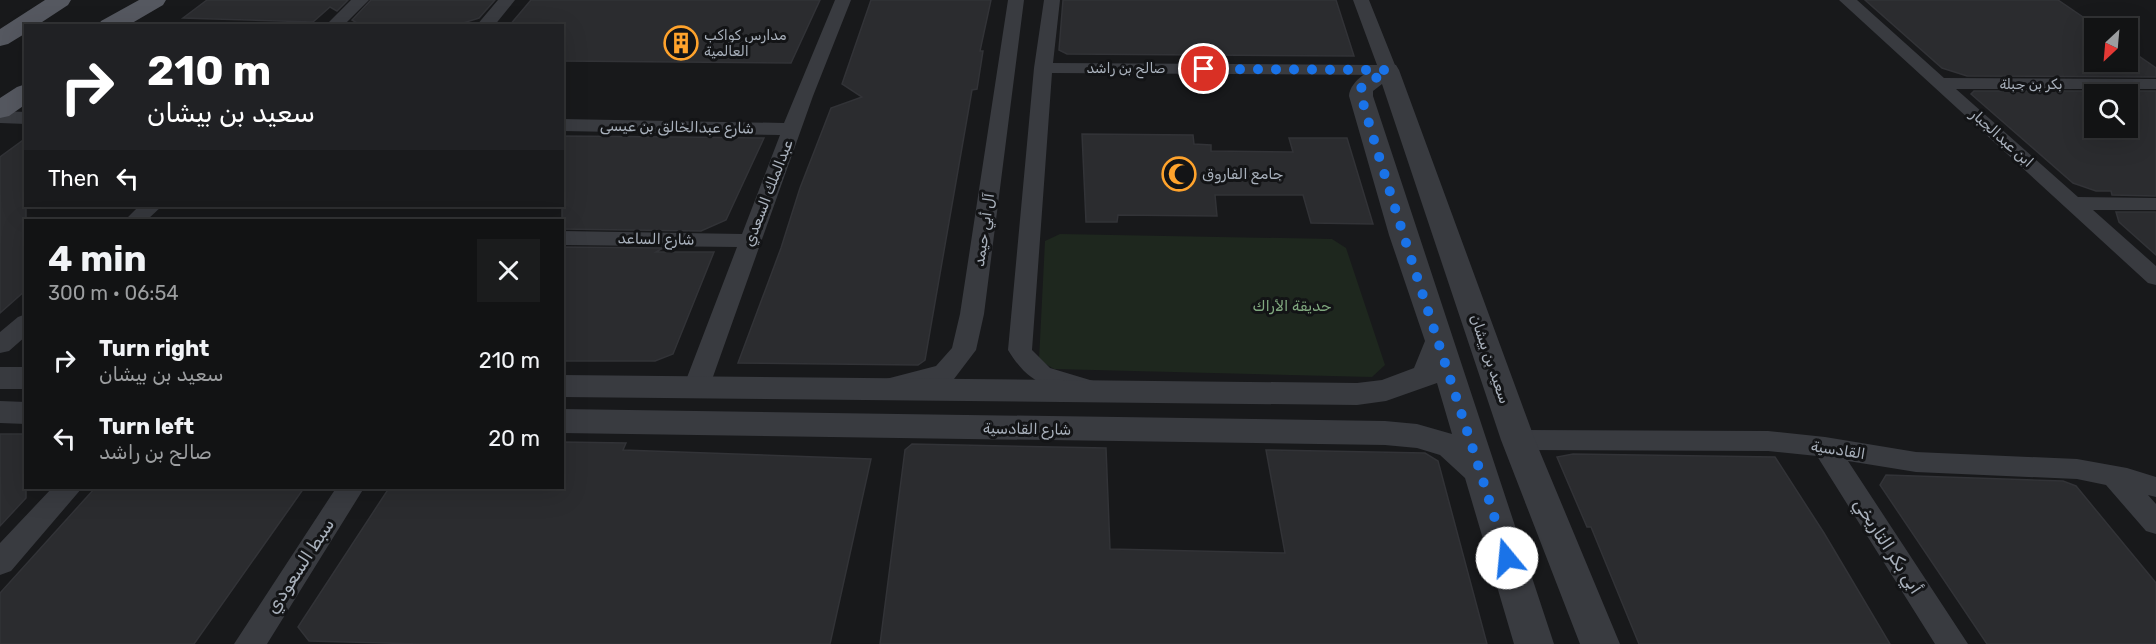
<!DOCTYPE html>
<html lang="en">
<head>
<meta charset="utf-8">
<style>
	:root { --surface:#121314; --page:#1b1c1d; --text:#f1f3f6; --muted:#9c9ea0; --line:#313234 }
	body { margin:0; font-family:Rubik,Cairo,sans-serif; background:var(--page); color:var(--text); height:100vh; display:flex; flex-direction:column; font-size:22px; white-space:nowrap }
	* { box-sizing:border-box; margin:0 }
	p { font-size:20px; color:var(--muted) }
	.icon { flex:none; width:33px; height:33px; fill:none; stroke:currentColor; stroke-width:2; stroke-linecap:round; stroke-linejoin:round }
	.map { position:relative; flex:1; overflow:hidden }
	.drawer { position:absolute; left:24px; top:219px; width:540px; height:270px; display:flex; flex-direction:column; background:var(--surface); border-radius:0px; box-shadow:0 6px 24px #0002,0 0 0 2px var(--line) }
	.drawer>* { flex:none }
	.guide { position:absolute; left:24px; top:24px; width:540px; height:183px; border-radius:0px; box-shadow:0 6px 24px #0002,0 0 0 2px var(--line); background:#202124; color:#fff; overflow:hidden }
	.needle { width:39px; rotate:206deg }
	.fabs { position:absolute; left:2084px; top:18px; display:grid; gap:12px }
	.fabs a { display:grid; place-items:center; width:54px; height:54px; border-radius:0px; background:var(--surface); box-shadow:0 6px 24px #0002,0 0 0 2px var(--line); font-size:30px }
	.pin { position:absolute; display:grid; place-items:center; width:51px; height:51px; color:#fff; margin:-26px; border:3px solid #fff; border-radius:50%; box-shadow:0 2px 6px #0007 }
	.me { position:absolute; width:66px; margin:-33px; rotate:343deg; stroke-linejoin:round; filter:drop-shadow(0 0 4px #0008) }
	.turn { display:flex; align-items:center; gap:21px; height:126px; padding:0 24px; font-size:27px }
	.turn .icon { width:78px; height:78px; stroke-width:2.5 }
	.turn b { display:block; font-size:42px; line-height:51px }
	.then { display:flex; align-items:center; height:57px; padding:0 24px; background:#0003; gap:12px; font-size:22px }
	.round { display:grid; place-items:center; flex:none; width:63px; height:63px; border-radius:0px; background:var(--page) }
	.summary { display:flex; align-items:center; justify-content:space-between; height:102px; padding:0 24px }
	h1 { font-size:36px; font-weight:700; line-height:45px }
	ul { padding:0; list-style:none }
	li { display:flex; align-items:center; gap:18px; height:78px; padding:0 24px }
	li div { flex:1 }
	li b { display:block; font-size:22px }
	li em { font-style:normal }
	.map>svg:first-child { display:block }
	.green { fill:#1e271e }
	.building { fill:#2b2c2f; stroke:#323337; stroke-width:1.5; fill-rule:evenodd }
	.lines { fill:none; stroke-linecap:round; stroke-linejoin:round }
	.minor { fill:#393b40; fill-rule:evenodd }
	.tertiary { fill:#393b40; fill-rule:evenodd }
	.primary { fill:#555860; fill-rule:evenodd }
	.route { stroke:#1a73e8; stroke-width:10; stroke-dasharray:0 18 }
	.labels { text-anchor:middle; stroke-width:6; stroke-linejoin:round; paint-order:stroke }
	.far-poi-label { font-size:14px; fill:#a9b1bc; stroke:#131416; text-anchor:start }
	.far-street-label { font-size:14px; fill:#a9b1bc; stroke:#131416 }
	.street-label { font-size:15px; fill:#a9b1bc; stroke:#131416 }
	.poi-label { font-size:15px; fill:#a9b1bc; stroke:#131416; text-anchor:start }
	.park-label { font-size:15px; fill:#80a97f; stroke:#131416 }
	.near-street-label { font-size:18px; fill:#a9b1bc; stroke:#131416 }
</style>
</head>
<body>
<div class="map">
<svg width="2156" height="644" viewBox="0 0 2156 644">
	<rect width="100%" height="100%" fill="#18191b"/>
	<!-- green -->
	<path class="green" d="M1060,234l272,5 14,9 39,117 -13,12 -318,-8 -15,-9 6,-119z"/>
	<!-- building -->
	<path class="building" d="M207,0h141l-11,11 -7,-4 -17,15 -130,-4z
		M371,0h124l-16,18 -19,6 -103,-1 -5,-3z
		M531,0h289l-29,63 -229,-2v-35h-53z
		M871,0h120l-11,51h3l-6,38 -5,1 -47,270 -7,5 -180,-2 43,-115 19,-60 31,-80 31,-11 -20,-13z
		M1063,0h273l18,56 -287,-2 -8,-4z
		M1865,0h193l41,28h-5v34h33v-14l29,20v9l-189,-1 -25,-8z
		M1974,91h182v105l-44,-1 -1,-4h-15l-23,-8 -102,-89zM2094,94h33v34h-33z
		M1082,134l111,1 1,9 17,1v6l82,1 -4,-14h58l26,86 -62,-1 -8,-28h-88l2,21 -99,-1 -1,7h-31z
		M562,136l113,1 89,1 -38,82 -25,11 -139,-2z
		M26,138v152l-26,23v-156z
		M2116,212h40v43l-37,-33z
		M562,247l101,1 -7,4h58l-41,102 -18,7h-93z
		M0,434h26v64l-26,28z
		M562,442l64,1 -3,7 248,9 -41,185h-409l-112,-3 -11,-14 91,-139h173z
		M912,444l194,4 4,101 175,4 -19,-103 159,3 13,8 49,183h-607l25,-194z
		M1573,454l202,3 49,76 66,111h-251l-48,-117h-4l-30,-70z
		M1886,475l177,6 13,5 80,97v61h-169l-107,-159z
		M95,488h209l-110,156h-194v-51z"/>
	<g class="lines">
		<!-- minor -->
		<path class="minor" d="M351,0h18l-26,26h-18z
			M498,0h17l-21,26h-18z
			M835,0h16l-38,96 -104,292 -4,6 -9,3 -9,-3 -4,-6 54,-141 -175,-2v-14l180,3 38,-99 -218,-4v-12l222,4z
			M1008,0h16l-40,314 -8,36 -22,29 -59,15 -9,-3 -4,-6 4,-6 50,-13 16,-18 8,-34z
			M1044,0h16l-7,63 324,2 -24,-65h16l28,70 -3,4 -6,1 -336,-2 -20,277 18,18 50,15 4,6 -4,6 -9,3c-40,-11 -60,-10 -83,-48l26,-282z
			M1839,0h18l87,78 212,1v10h-200l122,108 78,1v12h-63l63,56v19l-8,-2z
			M0,111l26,1v12l-26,-1z
			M139,206h23l-15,14h-22z
			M26,314v22l-17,15 -9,2v-21l18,-15z
			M1518,430l250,1 57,6 91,15 161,7 50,9 29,9v20l-8,-2 8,9v30l-10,-3 -40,-46 -29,-6 -161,-7 -68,-11 120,183h-33l-118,-188 -49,-5 -250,-1 -9,-3 -4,-7 4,-7z
			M52,488h30l-71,83 -11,4v-32z
			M336,488h28l-97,156h-33z"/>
		<!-- tertiary -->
		<path class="tertiary" d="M1388,63l8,2 3,5 136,370 85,204h-40l-79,-204 -119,-356 -9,7v5l181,548h-40l-49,-166 -25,-23 -23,-7 -32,-3 -823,-12v-24l823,12 32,3 35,10 -15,-51 -51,18 -29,4 -795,-8v-22l795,8 25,-3 32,-12 11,-27 -36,-106 -40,-139c1,-16 24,-29 39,-33z
			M0,367h26v22h-26z
			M0,401l26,1v22l-26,-1z"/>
		<!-- primary -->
		<path class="primary" d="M45,0h26l-3,5 -32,21h-10v7l-18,11 -8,2v-17z
			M139,0h27l-3,5 -36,21h-29l3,-5z
			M26,84v20l-17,12 -9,2v-20l17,-11z"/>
	</g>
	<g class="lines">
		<!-- route -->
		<path class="route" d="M1204,69l184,1 -27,18v8c45,155 99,307 146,462"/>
	</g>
	<!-- icons -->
	<defs>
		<g id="building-ring" transform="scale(1.725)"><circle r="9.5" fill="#131416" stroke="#ffa32c" stroke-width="1.5"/><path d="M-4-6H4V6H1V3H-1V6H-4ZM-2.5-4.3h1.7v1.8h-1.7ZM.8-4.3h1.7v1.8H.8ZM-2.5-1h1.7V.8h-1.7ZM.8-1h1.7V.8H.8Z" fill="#ffa32c"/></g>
		<g id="mosque-ring" transform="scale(1.725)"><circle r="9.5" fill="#131416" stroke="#ffa32c" stroke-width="1.5"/><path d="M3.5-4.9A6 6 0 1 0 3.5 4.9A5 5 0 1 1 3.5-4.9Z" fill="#ffa32c"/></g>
	</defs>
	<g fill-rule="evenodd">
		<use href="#building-ring" x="681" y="43"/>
		<use href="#mosque-ring" x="1179" y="174"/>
	</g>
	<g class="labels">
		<!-- far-poi labels -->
		<g class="far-poi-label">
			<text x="704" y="40">مدارس كواكب<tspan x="704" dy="16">العالمية</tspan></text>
		</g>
		<!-- far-street labels -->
		<g class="far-street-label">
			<text x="1126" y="73">صالح بن راشد</text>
			<text x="2031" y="89">بكر بن جبلة</text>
		</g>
		<!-- street labels -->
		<g class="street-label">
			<text transform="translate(677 127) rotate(1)" y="5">شارع عبدالخالق بن عيسى</text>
			<text transform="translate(2002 138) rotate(42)" y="5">ابن عبدالجبار</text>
			<text transform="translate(768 193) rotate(-69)" y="5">عبدالملك السعدي</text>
			<text transform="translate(984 230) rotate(-82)" y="5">آل أبي حيمد</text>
			<text transform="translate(656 239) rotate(1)" y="5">شارع الساعد</text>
			<text transform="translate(1490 359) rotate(71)" y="5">سعيد بن بيشان</text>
			<text transform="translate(1027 429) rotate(1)" y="5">شارع القادسية</text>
			<text transform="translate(1838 450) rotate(9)" y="5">القادسية</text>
		</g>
		<!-- poi labels -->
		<g class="poi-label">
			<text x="1202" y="179">جامع الفاروق</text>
		</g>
		<!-- park labels -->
		<g class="park-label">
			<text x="1292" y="311">حديقة الأراك</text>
		</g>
		<!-- near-street labels -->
		<g class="near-street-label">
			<text transform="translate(1888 546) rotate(57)" y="6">أبي بكر التاريخي</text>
			<text transform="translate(300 566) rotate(-57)" y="6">سبط السعودي</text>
		</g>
	</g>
</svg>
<div class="fabs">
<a><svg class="needle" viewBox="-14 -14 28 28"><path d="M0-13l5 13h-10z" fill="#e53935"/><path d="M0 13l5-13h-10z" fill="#9c9ea0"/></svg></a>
<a><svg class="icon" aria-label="search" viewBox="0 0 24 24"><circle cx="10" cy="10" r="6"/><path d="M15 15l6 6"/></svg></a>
</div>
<div class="pin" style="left:1204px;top:69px;background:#d93025"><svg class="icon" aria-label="arrive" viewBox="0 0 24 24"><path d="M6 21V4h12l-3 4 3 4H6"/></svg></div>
<svg class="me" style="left:1507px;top:558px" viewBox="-20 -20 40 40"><circle r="19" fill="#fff"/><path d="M0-13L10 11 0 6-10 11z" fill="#1a73e8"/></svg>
<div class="guide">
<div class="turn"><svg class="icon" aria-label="right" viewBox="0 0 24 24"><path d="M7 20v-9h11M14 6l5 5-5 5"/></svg><div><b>210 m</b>سعيد بن بيشان</div></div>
<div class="then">Then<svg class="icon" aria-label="left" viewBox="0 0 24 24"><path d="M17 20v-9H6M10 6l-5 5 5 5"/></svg></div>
</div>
<section class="drawer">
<div class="summary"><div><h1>4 min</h1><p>300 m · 06:54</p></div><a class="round"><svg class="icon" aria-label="close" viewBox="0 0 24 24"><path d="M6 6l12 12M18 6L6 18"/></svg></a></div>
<ul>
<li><svg class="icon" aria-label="right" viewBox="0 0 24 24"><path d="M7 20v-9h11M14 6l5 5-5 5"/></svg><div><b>Turn right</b><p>سعيد بن بيشان</p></div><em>210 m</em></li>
<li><svg class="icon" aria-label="left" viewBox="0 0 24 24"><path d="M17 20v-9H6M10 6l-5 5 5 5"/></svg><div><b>Turn left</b><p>صالح بن راشد</p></div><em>20 m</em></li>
</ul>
</section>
</div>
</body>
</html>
